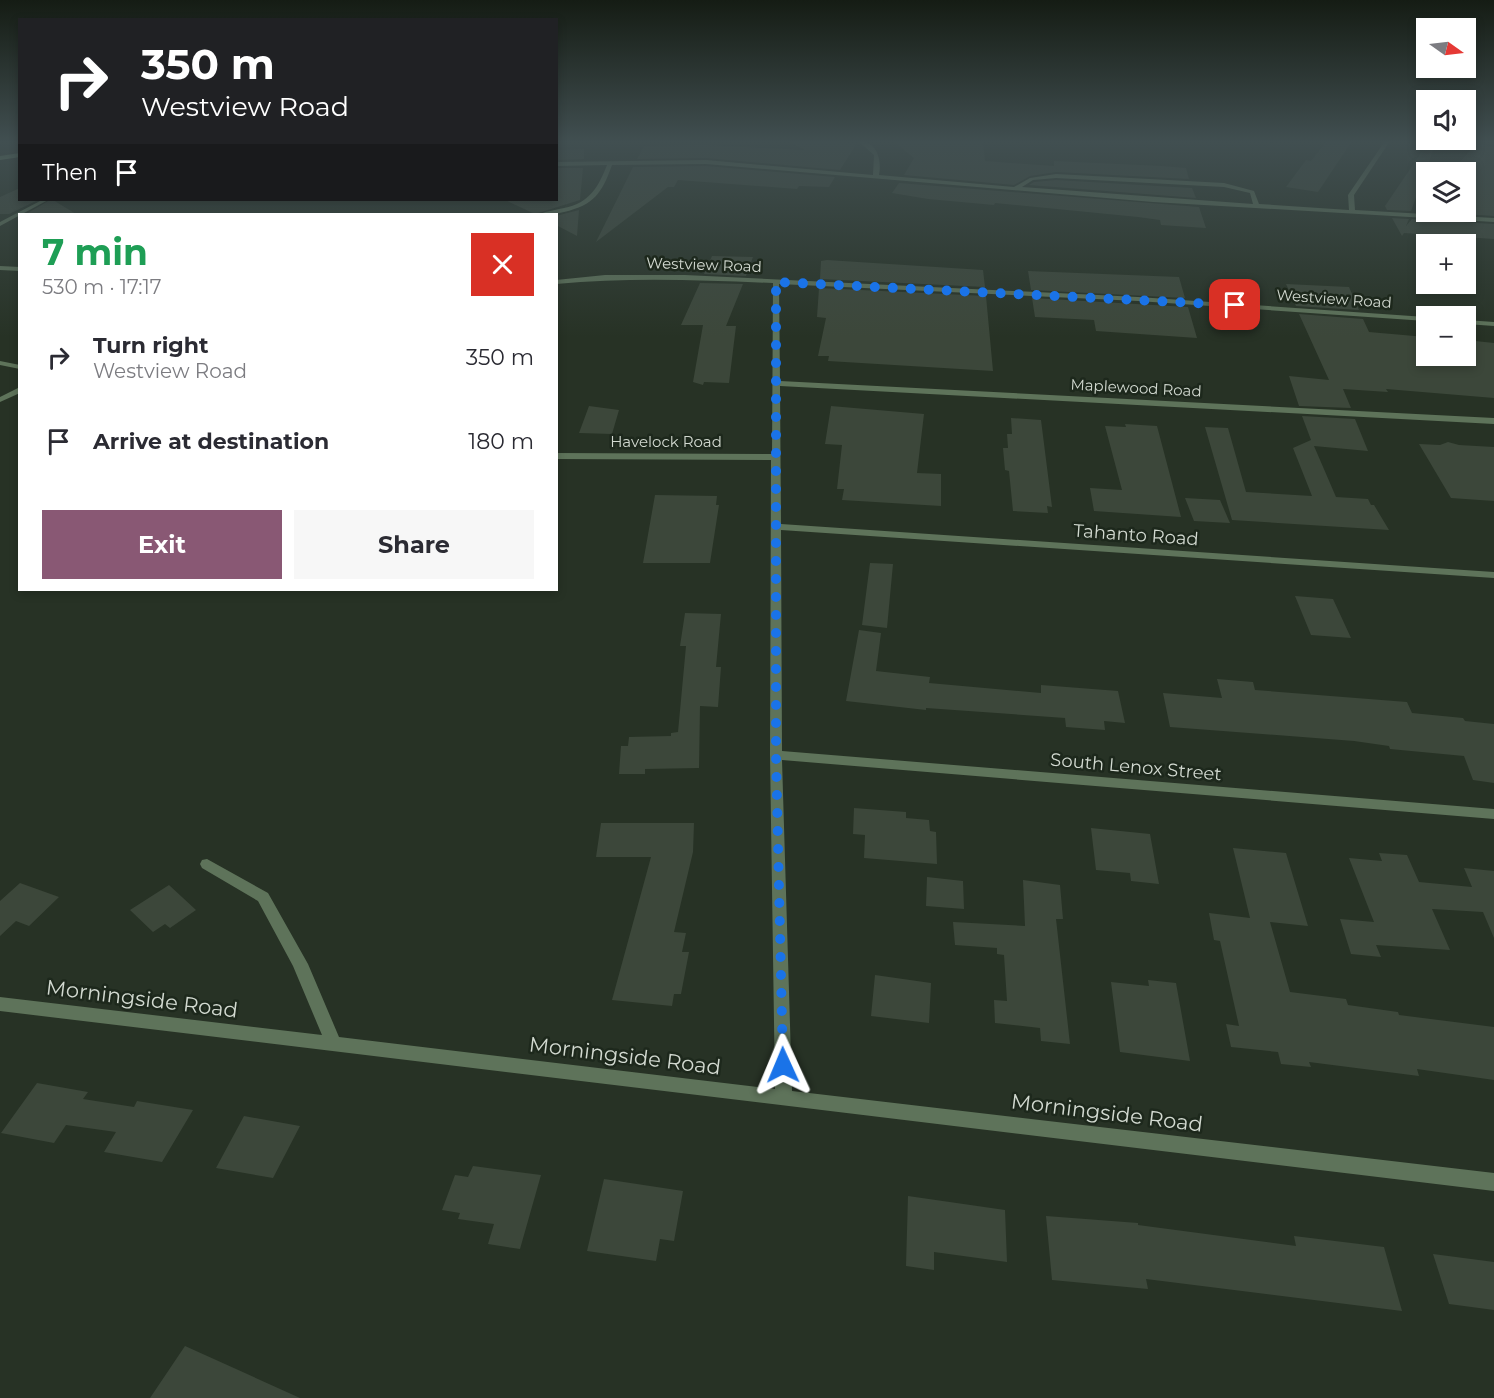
<!DOCTYPE html>
<html lang="en">
<head>
<meta charset="utf-8">
<style>
	:root { --surface:#fff; --page:#f7f7f7; --text:#2b2b33; --muted:#7c7c81; --accent:#895874 }
	body { margin:0; font-family:Montserrat,sans-serif; background:var(--page); color:var(--text); height:100vh; display:flex; flex-direction:column; font-size:22px; white-space:nowrap }
	* { box-sizing:border-box; margin:0 }
	p { font-size:20px; color:var(--muted) }
	.icon { flex:none; width:33px; height:33px; fill:none; stroke:currentColor; stroke-width:2; stroke-linecap:round; stroke-linejoin:round }
	.map { position:relative; flex:1; overflow:hidden }
	.details { position:absolute; left:18px; top:213px; width:540px; height:378px; display:flex; flex-direction:column; background:var(--surface); border-radius:0px; box-shadow:0 3px 9px #0003 }
	.details>* { flex:none }
	.hud { position:absolute; left:18px; top:18px; width:540px; height:183px; border-radius:0px; box-shadow:0 3px 9px #0003; background:#202124; color:#fff; overflow:hidden }
	.needle { width:39px; rotate:104deg }
	.tools { position:absolute; left:1416px; top:18px; display:grid; gap:12px }
	.tools a { display:grid; place-items:center; width:60px; height:60px; border-radius:0px; background:var(--surface); box-shadow:0 3px 9px #0003; font-size:30px }
	.pin { position:absolute; display:grid; place-items:center; width:51px; height:51px; color:#fff; margin:-26px; border-radius:12px; box-shadow:0 3px 9px #0006 }
	.me { position:absolute; width:66px; margin:-33px; rotate:359deg; stroke-linejoin:round; filter:drop-shadow(0 0 4px #0008) }
	.turn { display:flex; align-items:center; gap:21px; height:126px; padding:0 24px; font-size:27px }
	.turn .icon { width:78px; height:78px; stroke-width:2.5 }
	.turn b { display:block; font-size:42px; line-height:51px }
	.then { display:flex; align-items:center; height:57px; padding:0 24px; background:#0003; gap:12px; font-size:22px }
	.round { display:grid; place-items:center; flex:none; width:63px; height:63px; border-radius:0px; background:var(--page) }
	.overview { display:flex; align-items:center; justify-content:space-between; height:102px; padding:0 24px }
	h1 { font-size:36px; font-weight:700; line-height:45px; color:#1e9e55 }
	.primary-button { display:flex; gap:12px; margin-top:auto; padding:12px 24px }
	.primary-button a { flex:1; height:69px; border-radius:0px; background:var(--accent); color:#fff; font-size:24px; font-weight:700; line-height:69px; text-align:center }
	.primary-button a+a { background:var(--page); color:var(--text) }
	ul { padding:0; list-style:none }
	li { display:flex; align-items:center; gap:18px; height:84px; padding:0 24px }
	li div { flex:1 }
	li b { display:block; font-size:22px }
	li em { font-style:normal }
	.map>svg:first-child { display:block }
	.building { fill:#3c473a }
	.lines { fill:none; stroke-linecap:round; stroke-linejoin:round }
	.street { fill:#5e735a; fill-rule:evenodd }
	.primary { fill:#8cb784; fill-rule:evenodd }
	.route { stroke:#1a73e8; stroke-width:10; stroke-dasharray:0 18 }
	.labels { text-anchor:middle; stroke-width:5; stroke-linejoin:round; paint-order:stroke }
	.far-street-label { font-size:15px; fill:#d2d9d0; stroke:#1d281c }
	.street-label { font-size:18px; fill:#d2d9d0; stroke:#1d281c }
	.near-street-label { font-size:21px; fill:#d2d9d0; stroke:#1d281c }
</style>
</head>
<body>
<div class="map">
<svg width="1494" height="1398" viewBox="0 0 1494 1398">
	<rect width="100%" height="100%" fill="#273225"/>
	<!-- building -->
	<path class="building" d="M788,141l69,2 -17,27 -134,-12 -69,1 7,-13 60,-1 101,5z
		M893,141h90l2,20 69,5v-5l108,5 24,2 3,11 -133,-7 -26,4 -16,9 -110,-10 10,-17z
		M1327,141h25l-34,51 -32,-5 20,-27 5,1z
		M1427,144l7,4 -23,63 -24,-1 -2,-4z
		M1476,144l18,3v69l-75,-5 7,-9v10h40v-40h-15z
		M584,149v10l-28,1v-10z
		M706,166l129,11 -6,10 -30,-1 -2,3 -119,-9 -4,7h-6l-72,55 37,-75z
		M556,168h27l-3,32 -45,14 -30,-14h51z
		M1056,180l136,8 4,10 -167,-13 5,-3z
		M899,183l300,24 7,21 -45,-3 -1,-5 -22,-3 -143,-14 -1,2 -66,-6 -36,-6z
		M20,188v12h18l-29,14h-9v-17z
		M50,200h3l23,14h-50z
		M579,210l-2,26 -21,-11v-9z
		M1392,218l17,1 -3,7 6,-7 82,5v15l-90,-6 -2,3z
		M712,256l41,1 -7,19 -42,-2z
		M827,260l156,10 2,17 -165,-8 1,-18z
		M1028,271l151,6 6,21 -154,-8z
		M700,283l43,1 -17,42h10l-7,57 -25,-1 -1,3 -10,-3 10,-57h-22z
		M1286,284l63,3 10,23 -63,-4z
		M819,288l167,8 7,75 -165,-10 1,-5h-11l8,-38 -9,-1z
		M1032,298l156,9 9,31 -101,-7 -2,-11 -59,-3z
		M1299,314l64,5 6,13 57,5v19h40v-16l28,3v55l-108,-9 2,3 -45,-3 8,19 -52,-2 -10,-30 40,4z
		M589,406l30,4 -7,24 -33,-1z
		M831,406l93,8 -7,59 24,1v32l-99,-6 2,-11h-7l5,-44 -17,-1z
		M1302,416l53,3 13,32 -54,-5 22,51 32,2 3,6h3l15,25 -157,-10 -27,-93 23,1 18,64 66,4 -19,-48 18,-8z
		M1011,418l30,2 11,87 -5,-1 1,7 -35,-2 -4,-40 -4,-1 -2,-22h5l-1,-14h5z
		M1125,424l32,2 24,91 -87,-6 -4,-23 32,2 -17,-64 21,1z
		M1448,442l11,3 35,2v54l-43,-3 -32,-54 21,1z
		M655,495l62,1 -1,9h3l-9,58h-67z
		M1185,498l35,2 10,23 -36,-2z
		M870,563l23,1 -6,64 -25,-3z
		M1295,596l38,3 18,39 -40,-3z
		M685,613l36,1 -5,53h5l-3,40 -18,-1 -1,62 -54,1v5h-26l2,-28h7l1,-9 42,-1v-3l7,-1 8,-86h-6z
		M859,630l22,3 -5,38 54,6 -1,6 112,10v-8l77,6 7,32 -21,-2 1,9 -39,-3 -1,-9 -139,-10v2l-80,-9z
		M1217,679l36,3 2,8 152,12 5,11 51,5 2,3 29,3v59l-21,-3 -9,-24 -74,-7 -1,-3 -35,-5 -184,-14 -7,-34 59,5z
		M854,808l52,4v6l23,2 1,11 6,1 1,32 -73,-6 1,-23 -12,-1z
		M601,823h93l-1,29 -19,80 12,1 -4,19h7l-8,42h-7l-2,12 -60,-6 39,-143h-55z
		M1091,828l59,6 9,50 -28,-3 -1,-8 -34,-3z
		M1233,848l53,5 22,73 -38,-4 20,70 56,7 2,6 50,7 1,3 95,12v53l-77,-11 2,7 -110,-14 2,5 -30,-3 -3,-12 -47,-5 -5,-23 13,2 -19,-85 -6,-1 -5,-27 41,5z
		M1379,853l28,2 12,27 53,5 -8,-19 30,3v67l-11,-26 -51,-3 18,41 -74,-5 5,12 -30,-3 -11,-35 34,3 -25,-64 33,3z
		M927,877l36,4 1,28 -38,-3z
		M1023,880l37,5 3,34h-7l14,125 -29,-3 -1,-13 -45,-5 -1,-23 13,1 -3,-46 -7,-1v-6l-42,-3 -2,-23 72,4z
		M20,883l39,14 -30,29 -13,-5 -16,15v-35z
		M169,885l27,25 -26,18 -5,-4 -12,8 -23,-22z
		M875,975l56,8 -2,40 -58,-7z
		M1148,980l28,3 14,78 -70,-9 -9,-70 38,4z
		M37,1083l51,9 -5,7 51,8 3,-6 56,9 -31,52 -58,-10 12,-20 -50,-7 -12,18 -53,-10z
		M244,1116l56,10 -27,52 -57,-10z
		M473,1166l68,9 -21,74 -32,-5 6,-20 -36,-5 2,-6 -18,-3 13,-35 13,2z
		M604,1179l79,12 -9,50 -14,-2 -4,22 -69,-10z
		M908,1196l97,14 2,52 -73,-10v18l-28,-4z
		M1046,1216l92,7v2l158,21 -2,-10 90,11 18,64 -256,-32 2,10 -96,-9z
		M1433,1254l61,8v48l-45,-6z
		M185,1346l115,52h-150z"/>
	<g class="lines">
		<!-- street -->
		<path class="street" d="M858,141c19,0 24,18 21,34l135,12 16,-9 26,-4 168,9 30,8 5,13 90,6 -1,-15 37,-54h5l-36,54 1,15 139,8v4l-341,-20 -447,-38 -94,1c-10,28 -18,40 -48,47 -9,2 -16,3 -24,2 7,-3 16,-4 24,-6 25,-5 34,-20 43,-43l-51,1v-4l150,-2 167,15 1,-20zM1056,178l168,9 26,6 3,11 -231,-17 11,-7z
			M42,200h6l-48,26v-4z
			M0,266l20,1v4l-20,-1z
			M605,275h80l453,22 288,20v4l-288,-20 -359,-17 1,97 714,37v6l-714,-38 1,138 713,48v6l-713,-48 1,221 712,58v10l-712,-59 10,331 702,82v18l-1494,-180v-14l322,38 -29,-69 -35,-65 -56,-33 -2,-4 2,-4 5,-1 61,34 40,71 31,73 436,52 -5,-334 1,-295 -215,-1v-6l216,1 1,-171c-73,-3 -144,-6 -217,1v-4z
			M1466,320l28,2v4l-28,-2z
			M0,361l20,4v4l-20,-4z
			M20,387v6l-20,9v-5z"/>
		<!-- primary -->
		<path class="primary" d="M20,153v4l-20,3v-4z"/>
	</g>
	<!-- sky -->
	<linearGradient id="sky" x2="0" y2="1"><stop stop-color="#151c14"/><stop offset="0.42" stop-color="#414f51"/><stop offset="1" stop-color="#414f51" stop-opacity="0"/></linearGradient>
	<rect width="1494" height="337" fill="url(#sky)"/>
	<g class="lines">
		<!-- route -->
		<path class="route" d="M783,1065l-7,-310v-473l459,23"/>
	</g>
	<g class="labels">
		<!-- far-street labels -->
		<g class="far-street-label">
			<text transform="translate(704 265) rotate(2)" y="5">Westview Road</text>
			<text transform="translate(1334 299) rotate(4)" y="5">Westview Road</text>
			<text transform="translate(1136 388) rotate(3)" y="5">Maplewood Road</text>
			<text x="666" y="447">Havelock Road</text>
		</g>
		<!-- street labels -->
		<g class="street-label">
			<text transform="translate(1136 535) rotate(4)" y="6">Tahanto Road</text>
			<text transform="translate(1136 767) rotate(5)" y="6">South Lenox Street</text>
		</g>
		<!-- near-street labels -->
		<g class="near-street-label">
			<text transform="translate(142 999) rotate(7)" y="7">Morningside Road</text>
			<text transform="translate(625 1056) rotate(7)" y="7">Morningside Road</text>
			<text transform="translate(1107 1113) rotate(7)" y="7">Morningside Road</text>
		</g>
	</g>
</svg>
<div class="tools">
<a><svg class="needle" viewBox="-14 -14 28 28"><path d="M0-13l5 13h-10z" fill="#e53935"/><path d="M0 13l5-13h-10z" fill="#7c7c81"/></svg></a>
<a><svg class="icon" aria-label="sound" viewBox="0 0 24 24"><path d="M4 9h4l5-4v14l-5-4H4zM17 9q2 3 0 6"/></svg></a>
<a><svg class="icon" aria-label="layers" viewBox="0 0 24 24"><path d="M12 4l9 5-9 5-9-5zM3 14l9 5 9-5"/></svg></a>
<a>+</a>
<a>−</a>
</div>
<div class="pin" style="left:1235px;top:305px;background:#d93025"><svg class="icon" aria-label="arrive" viewBox="0 0 24 24"><path d="M6 21V4h12l-3 4 3 4H6"/></svg></div>
<svg class="me" style="left:783px;top:1065px" viewBox="-20 -20 40 40"><path d="M0-17L14 15 0 8-14 15z" fill="#1a73e8" stroke="#fff" stroke-width="4"/></svg>
<div class="hud">
<div class="turn"><svg class="icon" aria-label="right" viewBox="0 0 24 24"><path d="M7 20v-9h11M14 6l5 5-5 5"/></svg><div><b>350 m</b>Westview Road</div></div>
<div class="then">Then<svg class="icon" aria-label="arrive" viewBox="0 0 24 24"><path d="M6 21V4h12l-3 4 3 4H6"/></svg></div>
</div>
<section class="details">
<div class="overview"><div><h1>7 min</h1><p>530 m · 17:17</p></div><a class="round" style="background:#d93025;color:#fff"><svg class="icon" aria-label="close" viewBox="0 0 24 24"><path d="M6 6l12 12M18 6L6 18"/></svg></a></div>
<ul>
<li><svg class="icon" aria-label="right" viewBox="0 0 24 24"><path d="M7 20v-9h11M14 6l5 5-5 5"/></svg><div><b>Turn right</b><p>Westview Road</p></div><em>350 m</em></li>
<li><svg class="icon" aria-label="arrive" viewBox="0 0 24 24"><path d="M6 21V4h12l-3 4 3 4H6"/></svg><div><b>Arrive at destination</b></div><em>180 m</em></li>
</ul>
<div class="primary-button"><a>Exit</a><a>Share</a></div>
</section>
</div>
</body>
</html>
